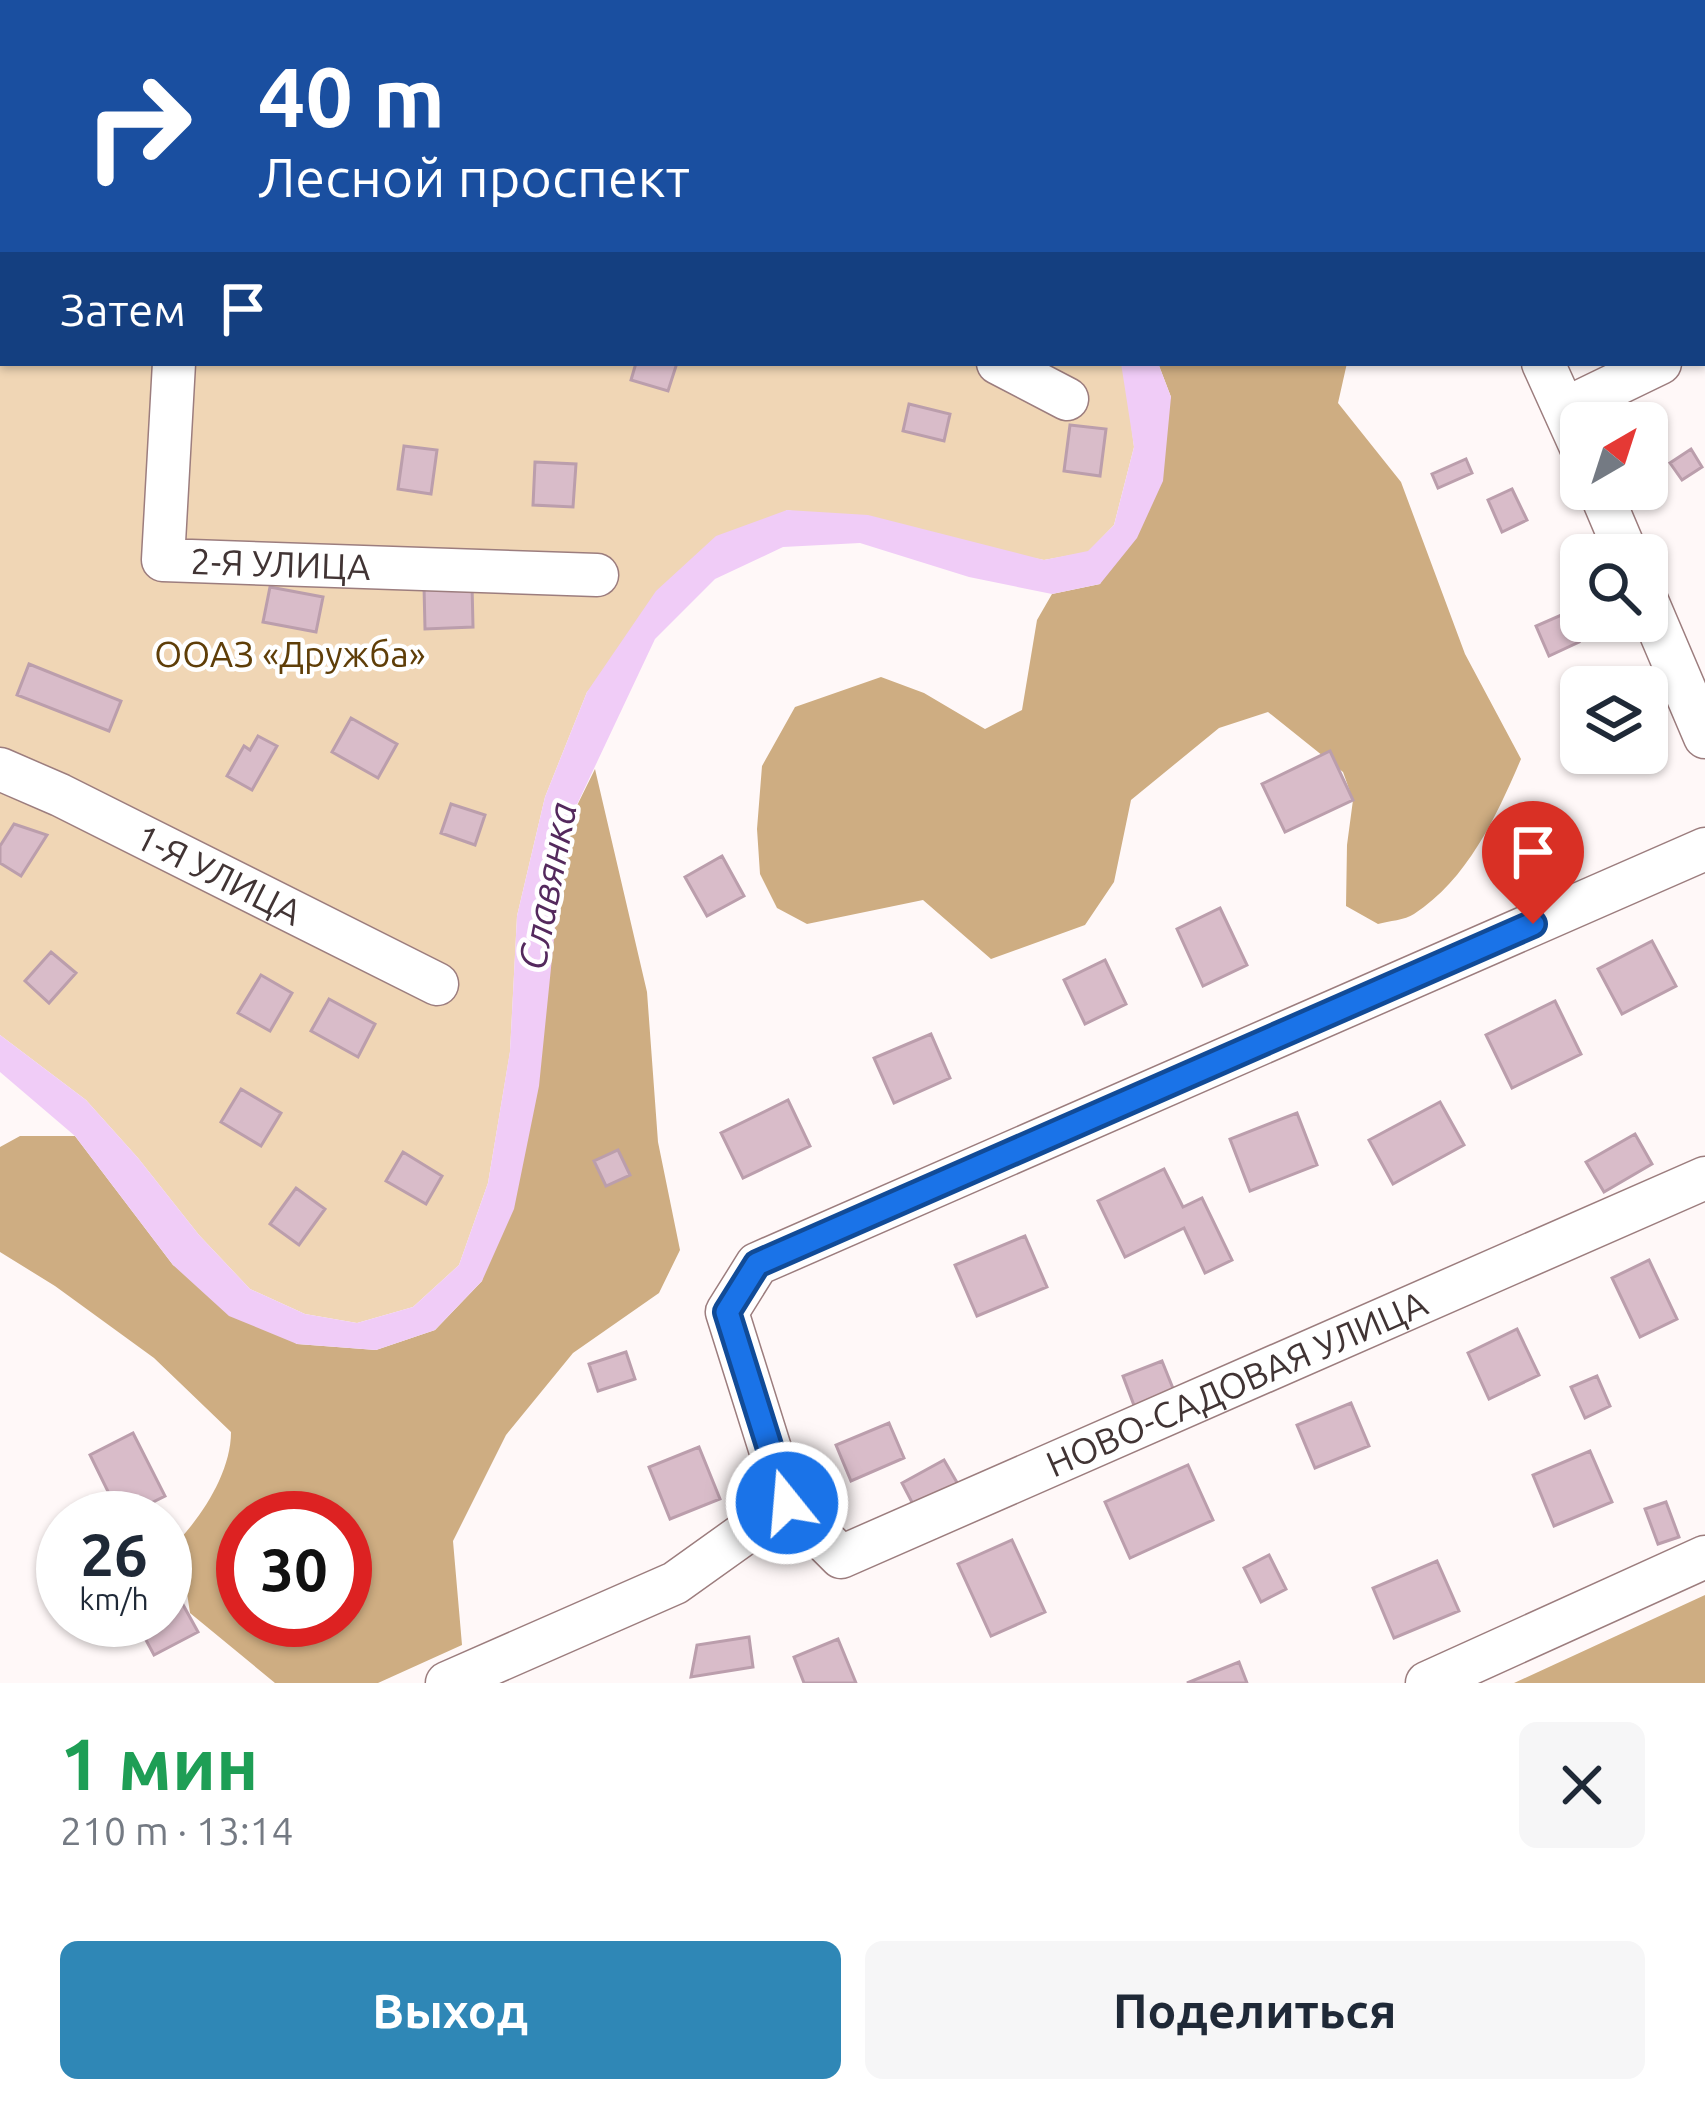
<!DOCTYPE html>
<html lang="ru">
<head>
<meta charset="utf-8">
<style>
	:root { --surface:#fff; --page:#f6f6f7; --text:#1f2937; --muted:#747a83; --accent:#2f87b6 }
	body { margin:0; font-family:Ubuntu,sans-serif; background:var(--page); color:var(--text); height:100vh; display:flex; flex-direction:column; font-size:45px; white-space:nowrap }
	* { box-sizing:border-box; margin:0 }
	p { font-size:39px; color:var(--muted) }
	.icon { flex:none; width:66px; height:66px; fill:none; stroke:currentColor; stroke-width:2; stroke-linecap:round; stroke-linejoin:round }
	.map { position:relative; height:1683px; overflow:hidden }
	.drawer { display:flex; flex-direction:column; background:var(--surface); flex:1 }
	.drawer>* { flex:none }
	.guide { position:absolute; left:0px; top:0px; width:1707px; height:366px; box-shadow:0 3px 9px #0004; background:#1a4fa0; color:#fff; overflow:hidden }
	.needle { width:78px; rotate:39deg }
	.tools { position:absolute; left:1560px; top:402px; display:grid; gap:24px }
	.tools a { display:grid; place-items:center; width:108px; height:108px; border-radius:18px; background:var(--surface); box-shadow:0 3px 9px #0004; font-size:60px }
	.speed { position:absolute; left:36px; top:1491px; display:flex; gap:24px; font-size:60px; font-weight:700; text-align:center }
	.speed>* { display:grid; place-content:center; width:156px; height:156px; border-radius:50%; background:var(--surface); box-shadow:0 3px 9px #0004; line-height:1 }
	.speed small { font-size:30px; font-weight:400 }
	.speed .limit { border:18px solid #d22; background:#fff; color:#111 }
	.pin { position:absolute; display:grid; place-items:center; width:102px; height:102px; color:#fff; margin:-123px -51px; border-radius:50% 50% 50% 0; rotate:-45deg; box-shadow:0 0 12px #0007 }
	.pin .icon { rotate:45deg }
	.me { position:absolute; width:132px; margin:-66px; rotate:343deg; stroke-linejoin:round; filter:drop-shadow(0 0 9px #0008) }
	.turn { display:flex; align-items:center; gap:42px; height:252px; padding:0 60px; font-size:54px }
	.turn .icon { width:156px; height:156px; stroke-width:2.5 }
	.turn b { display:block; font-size:84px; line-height:102px }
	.then { display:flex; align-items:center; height:114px; padding:0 60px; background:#0003; gap:24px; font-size:45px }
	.round { display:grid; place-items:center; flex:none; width:126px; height:126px; border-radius:18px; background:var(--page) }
	.headline { display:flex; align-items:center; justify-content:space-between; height:204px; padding:0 60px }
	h1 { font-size:72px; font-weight:700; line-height:90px; color:#1e9e55 }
	.button { display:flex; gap:24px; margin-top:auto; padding:24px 60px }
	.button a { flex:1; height:138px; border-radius:18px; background:var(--accent); color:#fff; font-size:48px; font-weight:700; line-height:138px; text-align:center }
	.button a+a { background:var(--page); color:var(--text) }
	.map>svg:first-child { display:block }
	.green { fill:#f0d6b5 }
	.forest { fill:#cead82; fill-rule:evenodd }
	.water { fill:#f0ccf7 }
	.building { fill:#d9bcc9; stroke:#bb9eac; stroke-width:3 }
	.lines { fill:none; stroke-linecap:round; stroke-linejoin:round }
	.street-casing { stroke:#9c7d7e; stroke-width:45 }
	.street { stroke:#fff; stroke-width:42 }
	.route-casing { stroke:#114b97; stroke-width:30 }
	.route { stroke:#1a73e8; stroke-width:21 }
	.labels { text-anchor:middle; stroke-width:9; stroke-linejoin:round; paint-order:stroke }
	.street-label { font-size:36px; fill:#413434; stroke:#fff }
	.park-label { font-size:36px; fill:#5f3e08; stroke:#fff }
	.water-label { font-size:39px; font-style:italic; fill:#54295d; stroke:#fff }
</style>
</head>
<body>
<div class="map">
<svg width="1705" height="1683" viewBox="0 0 1705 1683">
	<rect width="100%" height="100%" fill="#fff8f8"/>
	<!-- green -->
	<path class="green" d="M0,0l514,3h-511v360h1118l3,4 10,80 -20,78 -26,27 -44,8 -257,-50 -200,182 -42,105 -28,119 -7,136 -22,131 -29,82 -46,42 -56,16 -52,-9 -55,-25 -51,-54 -61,-77 -52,-58 -86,-65z"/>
	<!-- forest -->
	<path class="forest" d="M1158,363h189l-9,40 63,79 64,172 56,105c-24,56 -53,120 -107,155 -9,6 -25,7 -36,10l-32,-18 1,-61 6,-45 -10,-28 -75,-60 -49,16 -88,72 -17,82 -29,43 -94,34 -68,-59 -116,24 -30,-16 -17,-34 -3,-45 5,-63 33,-59 86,-30 43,16 61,36 37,-19 15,-90 15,-26 48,-10 71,-187z
		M595,769l52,223 11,150 22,108 -21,43 -86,60 -67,82 -53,106 9,104 -84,38h-103l-85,-70 -11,-73c26,-28 52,-70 52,-108l-77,-74 -99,-72 -55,-34v-105l20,-11h55l98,129 124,79 79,6 59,-20 47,-49 70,-353 13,-98zM243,1518h102v102h-102z
		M1705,1595v88h-191z"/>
	<!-- water -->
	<path class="water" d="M1121,363h37l13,34 -8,84 -26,57 -37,46 -48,10 -83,-17 -109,-34 -77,4 -68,32 -60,60 -90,191 -26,256 -25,123 -32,72 -47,49 -59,20 -79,-6 -68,-28 -56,-51 -98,-129 -75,-64v-37l86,65 52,58 61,77 51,54 55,25 52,9 56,-16 46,-42 29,-82 22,-132 7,-135 28,-119 42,-105 69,-101 60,-55 71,-26 81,5 176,45 44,-9 26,-26 20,-78z"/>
	<!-- building -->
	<path class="building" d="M636,363h41l-9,28 -37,-11z
		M909,404l41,10 -6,27 -41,-10z
		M1070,425l36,4 -6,47 -36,-5z
		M404,446l33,4 -6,44 -33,-5z
		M1691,449l11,18 -20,13 -12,-17z
		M1466,459l6,14 -34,15 -6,-14z
		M535,462l41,2 -3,43 -40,-2z
		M1512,489l15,31 -25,12 -14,-32z
		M472,584l1,43 -48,2 -1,-43z
		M270,587l53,10 -7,35 -53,-10z
		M1566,613l13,29 -30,14 -13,-30z
		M29,664l92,37 -12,30 -92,-36z
		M351,718l46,26 -19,34 -46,-26z
		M258,736l19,10 -25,44 -25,-14 17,-30 6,4z
		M1330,751l23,49 -68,32 -23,-48z
		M451,804l34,11 -10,30 -34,-12z
		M14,824l33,11 -26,41 -21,-13v-17z
		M722,856l22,40 -37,20 -22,-39z
		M1220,908l27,57 -44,21 -26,-57z
		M1652,941l24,45 -54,28 -24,-45z
		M51,952l25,21 -27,30 -24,-22z
		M1105,960l21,44 -41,20 -21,-44z
		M261,975l31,18 -22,38 -32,-18z
		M329,999l46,25 -17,33 -47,-26z
		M1555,1001l26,53 -69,34 -26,-53z
		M931,1034l19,44 -56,25 -20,-45z
		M241,1089l40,24 -20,33 -40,-24z
		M788,1100l22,46 -67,32 -22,-45z
		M1440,1102l24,43 -71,39 -24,-44z
		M1297,1113l20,52 -67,26 -20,-52z
		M1635,1134l17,30 -48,28 -18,-30z
		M618,1150l12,25 -24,11 -12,-25z
		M403,1152l39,24 -16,28 -40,-23z
		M1164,1169l19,38 19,-9 30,62 -27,13 -21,-45 -59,29 -27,-56z
		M296,1188l29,21 -26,36 -29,-21z
		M1025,1236l22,51 -70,29 -22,-51z
		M1649,1260l28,59 -37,18 -28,-59z
		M1517,1329l22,46 -50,24 -21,-46z
		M626,1352l9,27 -37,12 -9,-27z
		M1162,1361l16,40 -40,15 -15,-40z
		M1597,1376l13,30 -25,12 -14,-31z
		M1351,1403l18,43 -54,22 -18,-43z
		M889,1423l15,35 -53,23 -15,-36z
		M133,1433l32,63 -44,22 -31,-63z
		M699,1447l21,52 -50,20 -21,-52z
		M1590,1451l22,51 -58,24 -21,-51z
		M944,1460l15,26 -43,24 -14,-27z
		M1188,1465l25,55 -83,38 -25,-56z
		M1666,1502l13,35 -21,7 -13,-35z
		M1012,1540l33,72 -54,24 -33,-72z
		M1269,1555l17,34 -25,13 -17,-34z
		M1437,1561l22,50 -65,27 -21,-50z
		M181,1601l17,31 -44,23 -16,-30 8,-5h19v-10z
		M749,1637l4,30 -62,10 6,-32z
		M838,1639l18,44h-52l-10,-26z
		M1239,1662l8,21h-60z"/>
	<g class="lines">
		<!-- street casing -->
		<g class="street-casing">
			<g id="street">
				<path d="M277,0l17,3"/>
				<path d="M1365,0l2,3"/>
				<path d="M199,3v-3"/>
				<path d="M1512,3l7,-3"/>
				<path d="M1704,342l1,-1"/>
				<path id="s1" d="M174,363l-11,197 434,15"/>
				<path d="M998,363l69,36"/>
				<path d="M1543,363l38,84"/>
				<path d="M1565,409l95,-46"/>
				<path d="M1599,489l28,66"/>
				<path d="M1647,601l58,136"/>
				<path id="s2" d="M0,769l60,26 377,189"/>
				<path id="s3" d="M1705,849l-948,415 -30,48 60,191 54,54 864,-379"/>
				<path d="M447,1683l228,-100 112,-80"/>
				<path d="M1427,1683l278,-126"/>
			</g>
		</g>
		<!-- street -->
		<use href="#street" class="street"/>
	</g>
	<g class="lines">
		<!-- route casing -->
		<g class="route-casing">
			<path id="route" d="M787,1503l-60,-191 30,-48 776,-340"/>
		</g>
		<!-- route -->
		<use href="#route" class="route"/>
	</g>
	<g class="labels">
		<!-- street labels -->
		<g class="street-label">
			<text dy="13" stroke="none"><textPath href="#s1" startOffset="315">2-Я УЛИЦА</textPath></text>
			<text dy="13" stroke="none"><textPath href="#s2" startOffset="243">1-Я УЛИЦА</textPath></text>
			<text dy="13" stroke="none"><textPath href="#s3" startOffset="1800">НОВО-САДОВАЯ УЛИЦА</textPath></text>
		</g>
		<!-- park labels -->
		<g class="park-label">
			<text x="290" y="667">ООАЗ «Дружба»</text>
		</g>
		<!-- water labels -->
		<g class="water-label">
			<text transform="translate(547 886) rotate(-79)" y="14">Славянка</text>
		</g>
	</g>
</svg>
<div class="tools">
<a><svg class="needle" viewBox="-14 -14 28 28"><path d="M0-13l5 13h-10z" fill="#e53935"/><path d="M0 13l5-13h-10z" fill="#747a83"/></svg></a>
<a><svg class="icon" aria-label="search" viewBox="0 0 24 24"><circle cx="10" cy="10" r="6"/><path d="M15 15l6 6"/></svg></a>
<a><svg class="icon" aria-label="layers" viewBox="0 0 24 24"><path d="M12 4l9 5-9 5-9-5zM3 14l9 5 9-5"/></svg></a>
</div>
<div class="speed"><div>26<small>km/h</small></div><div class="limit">30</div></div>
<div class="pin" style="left:1533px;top:924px;background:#d93025"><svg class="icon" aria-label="arrive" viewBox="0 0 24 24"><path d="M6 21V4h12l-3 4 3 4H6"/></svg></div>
<svg class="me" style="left:787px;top:1503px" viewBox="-20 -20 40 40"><circle r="17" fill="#1a73e8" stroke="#fff" stroke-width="3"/><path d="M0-11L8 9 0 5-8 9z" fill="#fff"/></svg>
<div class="guide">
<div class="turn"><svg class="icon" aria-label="right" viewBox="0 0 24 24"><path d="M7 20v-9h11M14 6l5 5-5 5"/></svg><div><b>40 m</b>Лесной проспект</div></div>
<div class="then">Затем<svg class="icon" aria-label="arrive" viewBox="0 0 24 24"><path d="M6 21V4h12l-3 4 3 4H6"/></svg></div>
</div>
</div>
<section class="drawer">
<div class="headline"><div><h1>1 мин</h1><p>210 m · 13:14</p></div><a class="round"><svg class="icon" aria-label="close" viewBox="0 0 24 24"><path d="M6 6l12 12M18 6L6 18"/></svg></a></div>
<div class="button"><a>Выход</a><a>Поделиться</a></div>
</section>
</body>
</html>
